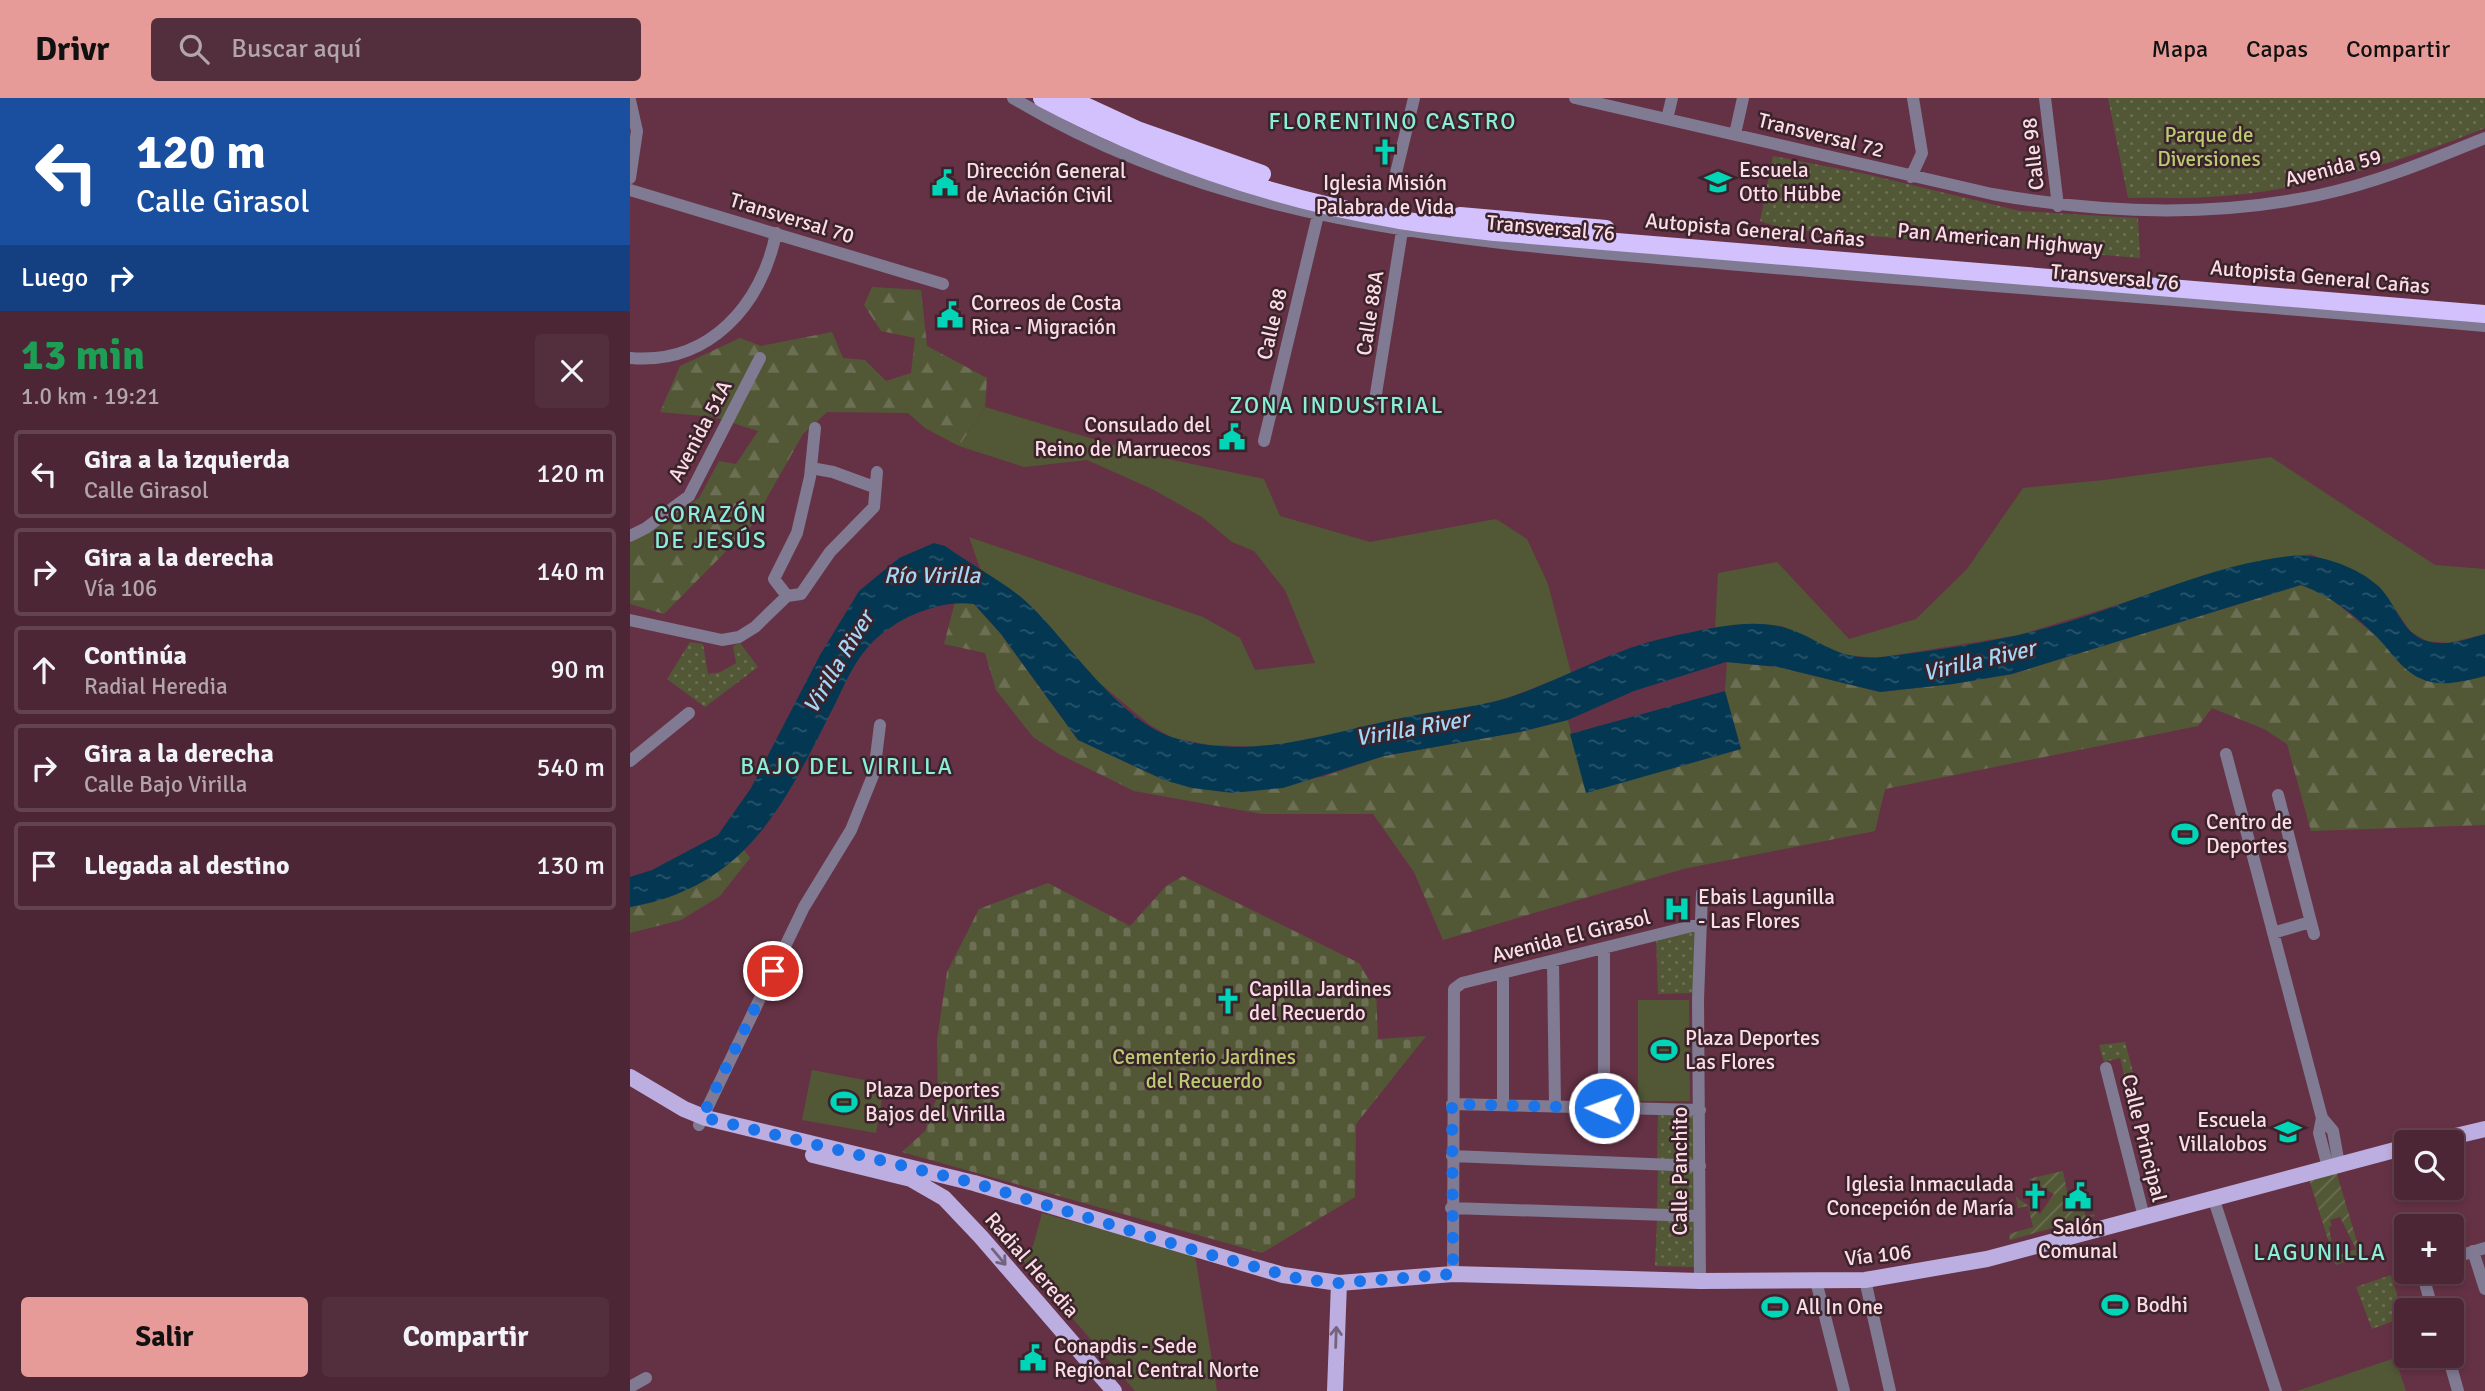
<!DOCTYPE html>
<html lang="es">
<head>
<meta charset="utf-8">
<style>
	:root { --surface:#4c2634; --page:#532e3c; --text:#f1f3f6; --muted:#b2a5ac; --line:#63434f; --accent:#e69b98 }
	body { margin:0; font-family:Signika,sans-serif; background:var(--page); color:var(--text); height:100vh; display:flex; flex-direction:column; font-size:26px; white-space:nowrap }
	* { box-sizing:border-box; margin:0 }
	p { font-size:23px; color:var(--muted) }
	.icon { flex:none; width:38px; height:38px; fill:none; stroke:currentColor; stroke-width:2; stroke-linecap:round; stroke-linejoin:round }
	.map { position:relative; flex:1; overflow:hidden }
	.drawer { display:flex; flex-direction:column; background:var(--surface); width:630px }
	.drawer>* { flex:none }
	.guide { background:#1a4fa0; color:#fff; overflow:hidden }
	.buttons { position:absolute; left:1764px; top:1032px; display:grid; gap:14px }
	.buttons a { display:grid; place-items:center; width:70px; height:70px; border-radius:7px; background:var(--surface); box-shadow:0 4px 10px #0003,0 0 0 2px var(--line); font-size:35px }
	.pin { position:absolute; display:grid; place-items:center; width:60px; height:60px; color:#fff; margin:-30px; border:4px solid #fff; border-radius:50%; box-shadow:0 2px 7px #0007 }
	.me { position:absolute; width:77px; margin:-38px; rotate:272deg; stroke-linejoin:round; filter:drop-shadow(0 0 5px #0008) }
	.turn { display:flex; align-items:center; gap:24px; height:147px; padding:0 21px; font-size:32px }
	.turn .icon { width:91px; height:91px; stroke-width:2.5 }
	.turn b { display:block; font-size:49px; line-height:60px }
	.then { display:flex; align-items:center; height:66px; padding:0 21px; background:#0003; gap:14px; font-size:26px }
	.round { display:grid; place-items:center; flex:none; width:74px; height:74px; border-radius:7px; background:var(--page) }
	.summary { display:flex; align-items:center; justify-content:space-between; height:119px; padding:0 21px }
	h1 { font-size:42px; font-weight:700; line-height:52px; color:#1e9e55 }
	.primary-button { display:flex; gap:14px; margin-top:auto; padding:14px 21px }
	.primary-button a { flex:1; height:80px; border-radius:7px; background:var(--accent); color:#111; font-size:28px; font-weight:700; line-height:80px; text-align:center }
	.primary-button a+a { background:var(--page); color:var(--text) }
	ul { padding:0; list-style:none }
	li { display:flex; align-items:center; gap:21px; height:88px; margin:0 14px 10px; padding:0 7px; border:4px solid var(--line); border-radius:7px }
	li div { flex:1 }
	li b { display:block; font-size:26px }
	li em { font-style:normal }
	header { display:flex; align-items:center; gap:42px; box-sizing:border-box; height:98px; padding:0 35px; background:var(--accent); color:#111 }
	header strong { font-size:33px }
	nav { display:flex; gap:38px; margin-inline-start:auto; font-size:24px }
	.search { width:490px; height:63px; background:var(--page); display:flex; align-items:center; gap:18px; box-sizing:border-box; padding:0 24px; border-radius:7px; color:var(--muted); font-size:26px }
	main { display:flex; flex:1; min-height:0 }
	.map>svg:first-child { display:block }
	.grass { fill:#525836 }
	.forest { fill:url(#forest-firs) }
	.cemetery { fill:url(#cemetery-stones) }
	.park { fill:url(#park-dots) }
	.garden { fill:url(#garden-furrows); fill-rule:evenodd }
	.water { fill:url(#water-ripples) }
	.lines { fill:none; stroke-linecap:round; stroke-linejoin:round }
	.minor { stroke:#817a93; stroke-width:12 }
	.major { stroke:#bcaee0; stroke-width:16 }
	.highway { stroke:#d3c1fe; stroke-width:18 }
	.oneway { stroke:#75627c }
	.route { stroke:#1a73e8; stroke-width:12; stroke-dasharray:0 21.6 }
	.labels { text-anchor:middle; stroke-width:5; stroke-linejoin:round; paint-order:stroke }
	.street-label { font-size:21px; fill:#fddce6; stroke:#3b232b }
	.park-label { font-size:21px; fill:#bacb72; stroke:#3b232b }
	.poi-label { font-size:21px; fill:#fddce6; stroke:#3b232b; text-anchor:start }
	.neighbourhood-label { font-size:23px; letter-spacing:2px; fill:#8aeed8; stroke:#3b232b }
	.water-label { font-size:23px; font-style:italic; fill:#a4d6f7; stroke:#3b232b }
</style>
</head>
<body>
<header>
<strong>Drivr</strong>
<div class="search"><svg class="icon" aria-label="search" viewBox="0 0 24 24"><circle cx="10" cy="10" r="6"/><path d="M15 15l6 6"/></svg>Buscar aquí</div>
<nav><a>Mapa</a><a>Capas</a><a>Compartir</a></nav>
</header>
<main>
<section class="drawer">
<div class="guide">
<div class="turn"><svg class="icon" aria-label="left" viewBox="0 0 24 24"><path d="M17 20v-9H6M10 6l-5 5 5 5"/></svg><div><b>120 m</b>Calle Girasol</div></div>
<div class="then">Luego<svg class="icon" aria-label="right" viewBox="0 0 24 24"><path d="M7 20v-9h11M14 6l5 5-5 5"/></svg></div>
</div>
<div class="summary"><div><h1>13 min</h1><p>1.0 km · 19:21</p></div><a class="round"><svg class="icon" aria-label="close" viewBox="0 0 24 24"><path d="M6 6l12 12M18 6L6 18"/></svg></a></div>
<ul>
<li><svg class="icon" aria-label="left" viewBox="0 0 24 24"><path d="M17 20v-9H6M10 6l-5 5 5 5"/></svg><div><b>Gira a la izquierda</b><p>Calle Girasol</p></div><em>120 m</em></li>
<li><svg class="icon" aria-label="right" viewBox="0 0 24 24"><path d="M7 20v-9h11M14 6l5 5-5 5"/></svg><div><b>Gira a la derecha</b><p>Vía 106</p></div><em>140 m</em></li>
<li><svg class="icon" aria-label="ahead" viewBox="0 0 24 24"><path d="M12 20V5M6 11l6-6 6 6"/></svg><div><b>Continúa</b><p>Radial Heredia</p></div><em>90 m</em></li>
<li><svg class="icon" aria-label="right" viewBox="0 0 24 24"><path d="M7 20v-9h11M14 6l5 5-5 5"/></svg><div><b>Gira a la derecha</b><p>Calle Bajo Virilla</p></div><em>540 m</em></li>
<li><svg class="icon" aria-label="arrive" viewBox="0 0 24 24"><path d="M6 21V4h12l-3 4 3 4H6"/></svg><div><b>Llegada al destino</b></div><em>130 m</em></li>
</ul>
<div class="primary-button"><a>Salir</a><a>Compartir</a></div>
</section>
<div class="map">
<svg width="1855" height="1293" viewBox="0 0 1855 1293">
	<defs>
		<pattern id="forest-firs" width="22" height="20" patternUnits="userSpaceOnUse" patternTransform="scale(1.75)"><rect width="22" height="20" fill="#525836"/><path d="M5 1l3.5 6h-7zM16 11l3.5 6h-7z" fill="#6c6f53"/></pattern>
		<pattern id="cemetery-stones" width="16" height="16" patternUnits="userSpaceOnUse" patternTransform="scale(1.75)"><rect width="16" height="16" fill="#525836"/><path d="M2 7V4a2 2 0 0 1 4 0v3zM10 15v-3a2 2 0 0 1 4 0v3z" fill="#6c6f53"/></pattern>
		<pattern id="park-dots" width="8" height="8" patternUnits="userSpaceOnUse" patternTransform="scale(1.75)"><rect width="8" height="8" fill="#525836"/><path d="M2 2h.1M6 6h.1" fill="none" stroke="#6c6f53" stroke-width="1.8" stroke-linecap="round"/></pattern>
		<pattern id="garden-furrows" width="10" height="10" patternUnits="userSpaceOnUse" patternTransform="scale(1.75)"><rect width="10" height="10" fill="#525836"/><path d="M-1 1l2-2M0 10L10 0M9 11l2-2" fill="none" stroke="#6c6f53"/></pattern>
		<pattern id="water-ripples" width="26" height="14" patternUnits="userSpaceOnUse" patternTransform="scale(1.75)"><rect width="26" height="14" fill="#043852"/><path d="M2 4q2-2 4 0t4 0M15 11q2-2 4 0t4 0" fill="none" stroke="#2a546b"/></pattern>
	</defs>
	<rect width="100%" height="100%" fill="#653245"/>
	<!-- grass -->
	<path class="grass" d="M355,309l159,47 120,25 16,37 90,26 126,-23 31,20 21,45 23,89 -58,23 -31,9 -74,12 -95,23 -51,7 -52,-2 -37,-7 -23,-13 -54,-45 -75,-83 -40,-26 -12,-34 234,80 37,21 15,32 60,-7 -30,-73 -31,-39 -22,-9 -30,-25 -50,-28 -65,-29 -63,7 -65,-21z
		M1641,359l164,108 50,4v65l-36,9 -22,-2 -16,-9 -32,-46 -68,-32 -60,9 -232,72 -142,23 -40,-4 -55,-28 -17,-1 -50,5 3,-57 59,-11 72,77 67,-20 51,-50 56,-81 81,-8z
		M1008,902h51l1,101h-52z
		M182,972l73,14 -9,49 -74,-13z
		M412,1115l153,42 22,136h-82l-114,-133 12,-12z
		M1765,1260l11,33h-109z"/>
	<!-- forest -->
	<path class="forest" d="M242,189l49,3 6,56 60,32 -2,29 -26,39 -34,-18 -17,-15 -81,-1 -24,22 -52,92 -87,88 -34,-10v-61l69,-45 20,-37 17,3 22,-33 -44,-14 -54,-5 20,-46 60,-28 21,8 71,-14 11,26 22,2 21,21 25,-8 4,-35 -34,-7 -17,-26z
		M1671,487l24,9 52,43 86,44 22,-5v149l-174,6 -24,-87 -23,-15 -52,-21 -14,18 -313,63 -10,42 -192,38 -240,71 -29,-68 -41,-58h-111l-128,-23 -75,-37 -26,-17 -37,-47 -11,-37 -41,-9 11,-42 19,2 27,30 77,106 86,40 158,-3 62,-21 136,-24 48,-12 18,72 155,-43 -16,-58 2,-29 51,5 102,25 73,-8 59,-10z
		M114,752l6,8 -30,38 -39,24 -51,13v-26c41,-7 83,-29 114,-57z"/>
	<!-- cemetery -->
	<path class="cemetery" d="M553,778l176,87 17,29 2,47 48,-3 -70,88 -1,73 -93,56 -360,-101 23,-21 13,-37 -1,-54 10,-68 32,-63 69,-26 82,43 36,-40z"/>
	<!-- park -->
	<path class="park" d="M1478,0h377v30c-87,35 -182,64 -276,69 -27,2 -54,0 -81,1z
		M1143,58l93,18 154,37 118,7 2,40 -356,-29 -24,-8z
		M60,544l13,2 5,30 13,-2 15,-9 -3,-17 7,-3 18,24 -53,40 -38,-28z
		M1062,832l3,3 -1,60 -36,1 -2,-57z
		M1495,944l8,30 -9,2 -4,-16 -16,4 -5,-17z
		M1028,1017l39,1 -1,47 -39,-1z
		M1028,1070l39,1 -1,46 -39,-1z
		M1027,1122l38,1 -1,46 -39,-1z
		M1761,1177l13,42 -32,12 -16,-42z"/>
	<!-- garden -->
	<path class="garden" d="M1433,1073l8,40 13,-2 1,7 9,-2 1,2 -85,24 -1,-6 24,-7 -5,-21 -10,2 -2,-11 24,17 14,-20 -26,-15z
		M1706,1073l25,84 -25,10 -27,-86zM1710,1119l16,32 -22,7 -5,-29 3,-1 -2,-6z"/>
	<!-- water -->
	<path class="water" d="M304,445l11,3c25,18 54,33 77,52 45,39 96,125 156,141 81,22 154,-8 233,-23 36,-7 73,-9 108,-22 50,-18 97,-46 150,-57 32,-7 76,-18 109,-11 39,8 55,36 103,31 60,-7 126,-17 183,-34 75,-22 149,-59 227,-67 27,-3 66,11 86,29 19,16 24,49 50,56 19,6 40,-2 58,-7v42c-16,4 -37,10 -54,6 -26,-6 -37,-27 -54,-45 -22,-22 -46,-41 -76,-52l-289,89 -59,10 -73,8 -102,-25 -52,-5 -92,29 -66,29 -48,12 -136,24 -101,32 -50,5 -41,-5 -28,-8 -86,-40 -77,-106 -27,-30c-35,-5 -81,15 -105,42 -16,17 -25,40 -35,60 -25,49 -51,106 -91,145 -31,31 -71,49 -113,56v-30l22,-7 66,-35 33,-47 69,-133 39,-64 40,-33z
		M1095,593l16,58 -155,44 -16,-59z"/>
	<g class="lines">
		<!-- minor -->
		<path class="minor" d="M383,0c226,137 494,146 750,169 241,21 482,37 722,59
			M945,0l417,96c107,19 220,24 327,1 57,-12 112,-35 166,-57
			M1415,0l13,108
			M0,2l7,31 -7,47
			M1037,21l5,-21
			M1105,36l8,-36
			M766,75l18,-75
			M1281,79l11,-24 -9,-55
			M0,92l313,94
			M0,260c79,7 132,-53 146,-125
			M745,302l27,-169
			M634,343l54,-226
			M181,370l22,4 41,15
			M0,438l16,-8 43,-32 71,-138
			M157,498l-13,-17 23,-46 13,-56 5,-49
			M0,522l92,20 17,-3 16,-10 32,-31 14,-2 29,-42 44,-45 3,-35
			M1596,656l96,364 -3,15 9,34
			M0,663l59,-48
			M1648,697l36,139
			M1643,835l37,-11
			M974,850v160
			M923,864l2,144
			M1476,970l38,149
			M822,1006l248,6
			M873,1006v-130
			M1692,1020l11,13 6,33
			M69,1027l105,-218 47,-77 23,-57 6,-48
			M822,1058l248,10
			M1583,1099l63,194
			M821,1110l247,8
			M1843,1153l12,38
			M1822,1160l33,-10
			M1797,1174l-2,11 8,28
			M823,1176l1,-285 8,-6 238,-59
			M1235,1182l25,111
			M1070,1183l-2,-281 4,-107
			M1186,1183l28,110
			M1818,1258l10,35
			M0,1289l16,-9"/>
		<!-- major -->
		<path class="major" d="M0,979l54,32 22,9 268,65 309,92 56,8 114,-9 247,7 165,-1 122,-21 419,-112
			M1796,1045l59,-14
			M183,1057l98,24 33,19 37,39 133,154
			M705,1293l4,-108"/>
		<!-- highway -->
		<path class="highway" d="M412,0c109,58 231,101 353,121 33,6 67,9 100,13l990,82
			M438,0l69,32 125,44
			M830,118l146,13"/>
	</g>
	<!-- one-way arrows -->
	<defs><path id="oneway-shaft" d="M-6 0H5M1.5-3L5.5 0L1.5 3" fill="none" stroke-width="1.6" stroke-linecap="round" stroke-linejoin="round" transform="scale(1.75)"/></defs>
	<g class="oneway">
		<use href="#oneway-shaft" transform="translate(369 1159) rotate(50)"/>
		<use href="#oneway-shaft" transform="translate(706 1239) rotate(-88)"/>
	</g>
	<g class="lines">
		<!-- route -->
		<path class="route" d="M143,873l-71,146 272,66 223,68 103,28 39,4 114,-9 -1,-170 152,4"/>
	</g>
	<!-- icons -->
	<defs>
		<g id="church-bare" transform="scale(2.1)"><path d="M-1.2-6h2.4v3.5h3.3v2.4h-3.3V6h-2.4V-.1h-3.3v-2.4h3.3Z" fill="#00d5b7" stroke="#3b232b" stroke-width="2.5" paint-order="stroke"/></g>
		<g id="school-bare" transform="scale(2.1)"><path d="M0-5L7-2L0 1L-7-2ZM-4 1L0 2.5L4 1V4Q0 6-4 4Z" fill="#00d5b7" stroke="#3b232b" stroke-width="2.5" paint-order="stroke"/></g>
		<g id="civic-bare" transform="scale(2.1)"><path d="M-.6-6.5H3V-4.5H.6V-3L4-1V1h2V6H-6V1h2V-1L-.6-3ZM-1.2 2.5V6h2.4V2.5Z" fill="#00d5b7" stroke="#3b232b" stroke-width="2.5" paint-order="stroke"/></g>
		<g id="stadium-bare" transform="scale(2.1)"><path d="M0-5a6.5 5 0 1 0 0 10a6.5 5 0 1 0 0-10ZM-3.5-1.8h7v3.6h-7Z" fill="#00d5b7" stroke="#3b232b" stroke-width="2.5" paint-order="stroke"/></g>
		<g id="hospital-bare" transform="scale(2.1)"><path d="M-5-5h3v3.5h4V-5h3V5h-3V1.5h-4V5h-3Z" fill="#00d5b7" stroke="#3b232b" stroke-width="2.5" paint-order="stroke"/></g>
	</defs>
	<g fill-rule="evenodd">
		<use href="#church-bare" x="755" y="54"/>
		<use href="#school-bare" x="1088" y="84"/>
		<use href="#civic-bare" x="315" y="85"/>
		<use href="#civic-bare" x="320" y="217"/>
		<use href="#civic-bare" x="602" y="339"/>
		<use href="#stadium-bare" x="1555" y="736"/>
		<use href="#hospital-bare" x="1047" y="811"/>
		<use href="#church-bare" x="598" y="903"/>
		<use href="#stadium-bare" x="1034" y="952"/>
		<use href="#stadium-bare" x="214" y="1004"/>
		<use href="#school-bare" x="1658" y="1034"/>
		<use href="#church-bare" x="1405" y="1098"/>
		<use href="#civic-bare" x="1448" y="1098"/>
		<use href="#stadium-bare" x="1485" y="1207"/>
		<use href="#stadium-bare" x="1145" y="1209"/>
		<use href="#civic-bare" x="403" y="1260"/>
	</g>
	<g class="labels">
		<!-- street labels -->
		<g class="street-label">
			<text transform="translate(1191 37) rotate(14)" y="7">Transversal 72</text>
			<text transform="translate(1403 56) rotate(-96)" y="7">Calle 98</text>
			<text transform="translate(1703 70) rotate(-14)" y="7">Avenida 59</text>
			<text transform="translate(162 120) rotate(17)" y="7">Transversal 70</text>
			<text transform="translate(921 130) rotate(5)" y="7">Transversal 76</text>
			<text transform="translate(1125 132) rotate(5)" y="7">Autopista General Cañas</text>
			<text transform="translate(1370 141) rotate(5)" y="7">Pan American Highway</text>
			<text transform="translate(1485 179) rotate(5)" y="7">Transversal 76</text>
			<text transform="translate(1690 179) rotate(5)" y="7">Autopista General Cañas</text>
			<text transform="translate(740 215) rotate(-81)" y="7">Calle 88A</text>
			<text transform="translate(642 226) rotate(-77)" y="7">Calle 88</text>
			<text transform="translate(70 333) rotate(-62)" y="7">Avenida 51A</text>
			<text transform="translate(941 838) rotate(-14)" y="7">Avenida El Girasol</text>
			<text transform="translate(1514 1040) rotate(76)" y="7">Calle Principal</text>
			<text transform="translate(1050 1073) rotate(-90)" y="7">Calle Panchito</text>
			<text transform="translate(1248 1157) rotate(-6)" y="7">Vía 106</text>
			<text transform="translate(402 1167) rotate(49)" y="7">Radial Heredia</text>
		</g>
		<!-- park labels -->
		<g class="park-label">
			<text x="1579" y="44">Parque de<tspan x="1579" dy="24">Diversiones</tspan></text>
			<text x="574" y="966">Cementerio Jardines<tspan x="574" dy="24">del Recuerdo</tspan></text>
		</g>
		<!-- poi labels -->
		<g class="poi-label">
			<text x="1109" y="79">Escuela<tspan x="1109" dy="24">Otto Hübbe</tspan></text>
			<text x="336" y="80">Dirección General<tspan x="336" dy="24">de Aviación Civil</tspan></text>
			<text x="755" y="92" text-anchor="middle">Iglesia Misión<tspan x="755" dy="24">Palabra de Vida</tspan></text>
			<text x="341" y="212">Correos de Costa<tspan x="341" dy="24">Rica - Migración</tspan></text>
			<text x="581" y="334" text-anchor="end">Consulado del<tspan x="581" dy="24">Reino de Marruecos</tspan></text>
			<text x="1576" y="731">Centro de<tspan x="1576" dy="24">Deportes</tspan></text>
			<text x="1068" y="806">Ebais Lagunilla<tspan x="1068" dy="24">- Las Flores</tspan></text>
			<text x="619" y="898">Capilla Jardines<tspan x="619" dy="24">del Recuerdo</tspan></text>
			<text x="1055" y="947">Plaza Deportes<tspan x="1055" dy="24">Las Flores</tspan></text>
			<text x="235" y="999">Plaza Deportes<tspan x="235" dy="24">Bajos del Virilla</tspan></text>
			<text x="1637" y="1029" text-anchor="end">Escuela<tspan x="1637" dy="24">Villalobos</tspan></text>
			<text x="1384" y="1093" text-anchor="end">Iglesia Inmaculada<tspan x="1384" dy="24">Concepción de María</tspan></text>
			<text x="1448" y="1136" text-anchor="middle">Salón<tspan x="1448" dy="24">Comunal</tspan></text>
			<text x="1506" y="1214">Bodhi</text>
			<text x="1166" y="1216">All In One</text>
			<text x="424" y="1255">Conapdis - Sede<tspan x="424" dy="24">Regional Central Norte</tspan></text>
		</g>
		<!-- neighbourhood labels -->
		<g class="neighbourhood-label">
			<text x="763" y="31">FLORENTINO CASTRO</text>
			<text x="707" y="315">ZONA INDUSTRIAL</text>
			<text x="81" y="424">CORAZÓN<tspan x="81" dy="26">DE JESÚS</tspan></text>
			<text x="217" y="676">BAJO DEL VIRILLA</text>
			<text x="1690" y="1162">LAGUNILLA</text>
		</g>
		<!-- water labels -->
		<g class="water-label">
			<text x="302" y="485">Río Virilla</text>
			<text transform="translate(1349 562) rotate(-13)" y="8">Virilla River</text>
			<text transform="translate(208 564) rotate(-59)" y="8">Virilla River</text>
			<text transform="translate(782 630) rotate(-10)" y="8">Virilla River</text>
		</g>
	</g>
</svg>
<div class="buttons">
<a><svg class="icon" aria-label="search" viewBox="0 0 24 24"><circle cx="10" cy="10" r="6"/><path d="M15 15l6 6"/></svg></a>
<a>+</a>
<a>−</a>
</div>
<div class="pin" style="left:143px;top:873px;background:#d93025"><svg class="icon" aria-label="arrive" viewBox="0 0 24 24"><path d="M6 21V4h12l-3 4 3 4H6"/></svg></div>
<svg class="me" style="left:974px;top:1010px" viewBox="-20 -20 40 40"><circle r="17" fill="#1a73e8" stroke="#fff" stroke-width="3"/><path d="M0-11L8 9 0 5-8 9z" fill="#fff"/></svg>
</div>
</main>
</body>
</html>
